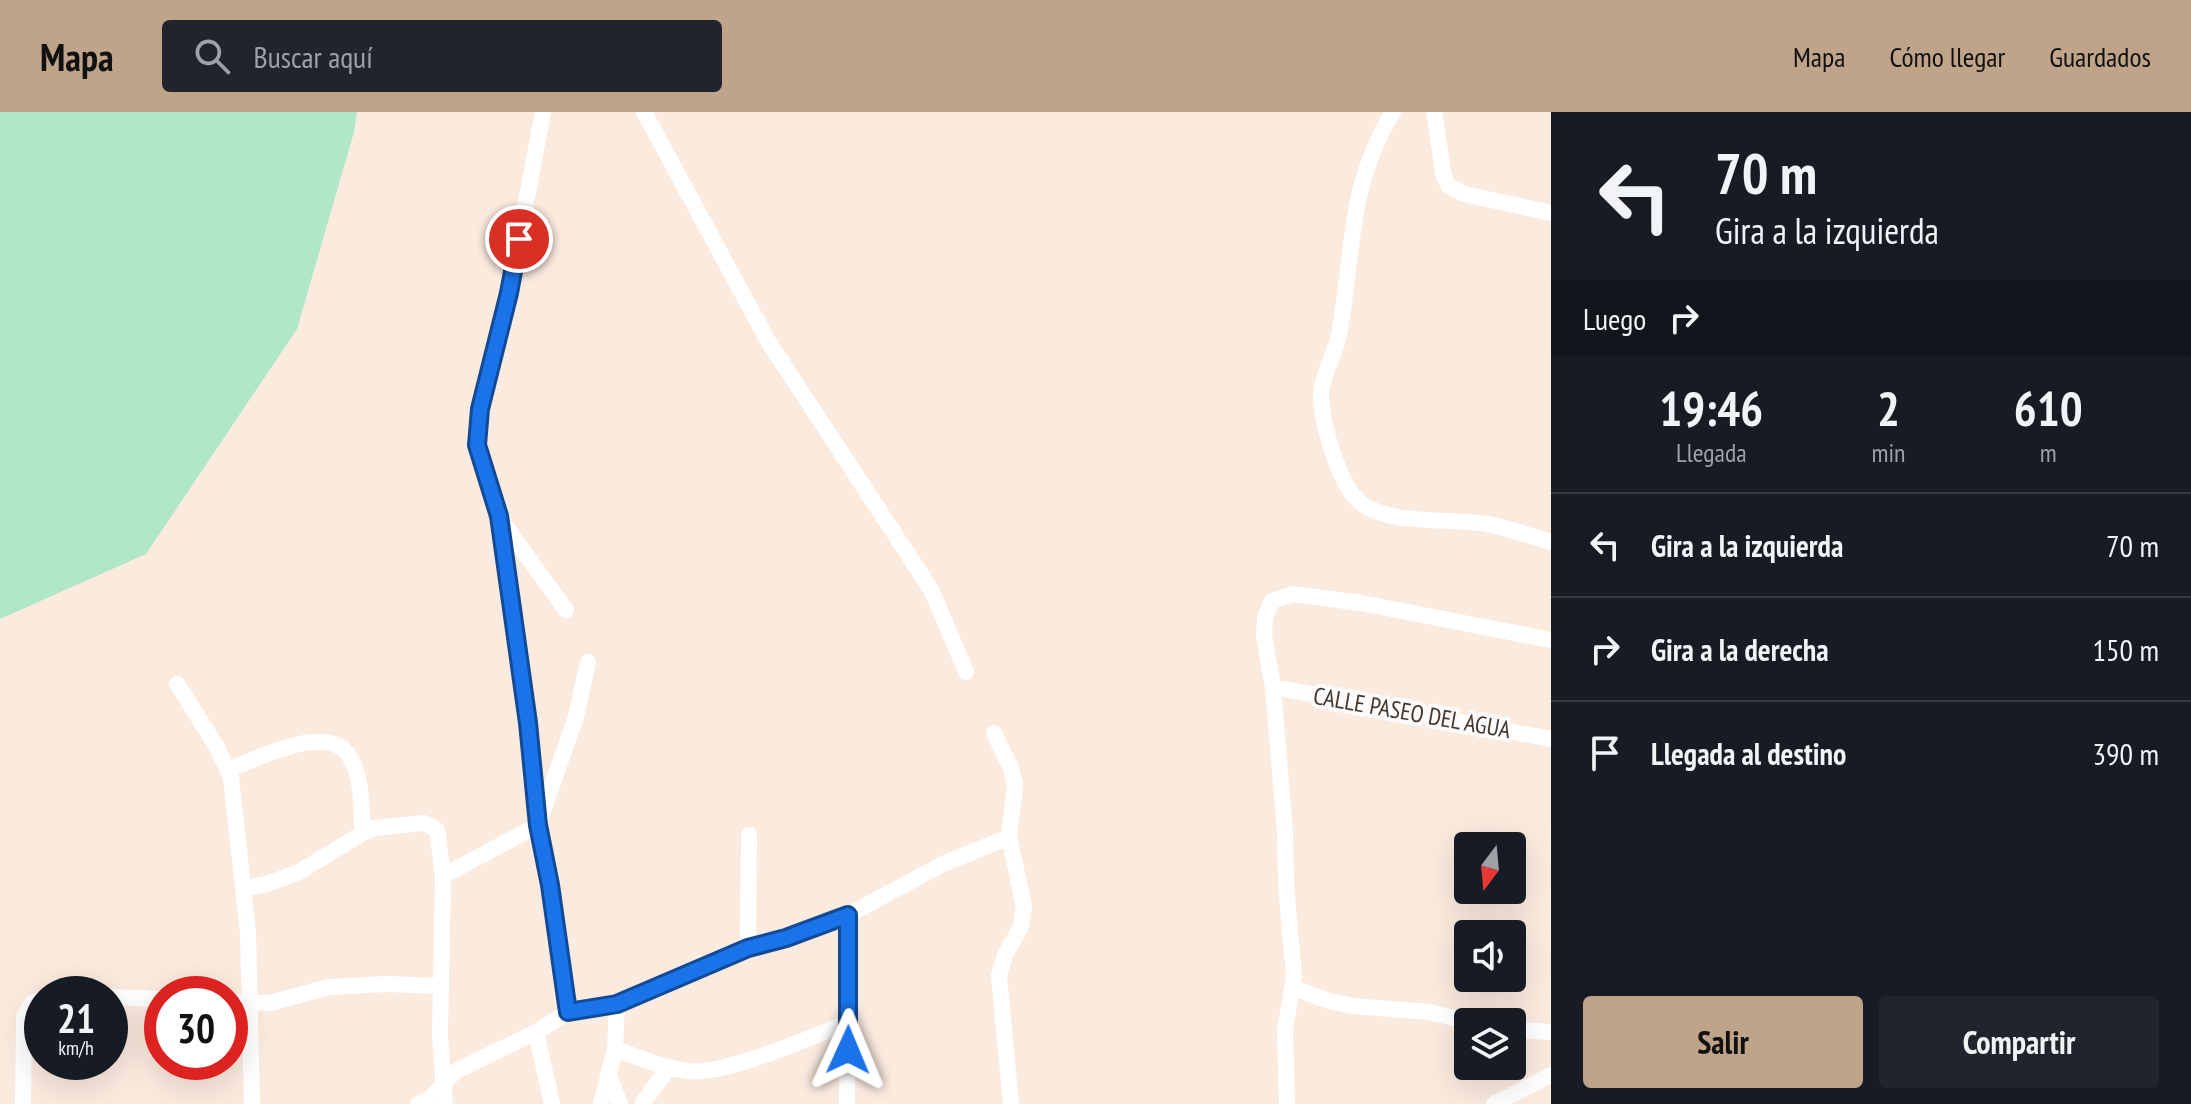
<!DOCTYPE html>
<html lang="es">
<head>
<meta charset="utf-8">
<style>
	:root { --surface:#171b24; --page:#20242c; --text:#f1f3f6; --muted:#9ea1a6; --line:#363941; --accent:#c0a48a }
	body { margin:0; font-family:"PT Sans Narrow",sans-serif; background:var(--page); color:var(--text); height:100vh; display:flex; flex-direction:column; font-size:30px; white-space:nowrap }
	* { box-sizing:border-box; margin:0 }
	p { font-size:26px; color:var(--muted) }
	.icon { flex:none; width:44px; height:44px; fill:none; stroke:currentColor; stroke-width:2; stroke-linecap:round; stroke-linejoin:round }
	.map { position:relative; flex:1; overflow:hidden }
	.sheet { display:flex; flex-direction:column; background:var(--surface); width:640px }
	.sheet>* { flex:none }
	.hud { background:#171b24; color:var(--text); overflow:hidden }
	.needle { width:52px; rotate:196deg }
	.buttons { position:absolute; left:1454px; top:720px; display:grid; gap:16px }
	.buttons a { display:grid; place-items:center; width:72px; height:72px; border-radius:8px; background:var(--surface); box-shadow:0 8px 32px #0002; font-size:40px }
	.speed { position:absolute; left:24px; top:864px; display:flex; gap:16px; font-size:40px; font-weight:700; text-align:center }
	.speed>* { display:grid; place-content:center; width:104px; height:104px; border-radius:50%; background:var(--surface); box-shadow:0 8px 32px #0002; line-height:1 }
	.speed small { font-size:20px; font-weight:400 }
	.speed .limit { border:12px solid #d22; background:#fff; color:#111 }
	.pin { position:absolute; display:grid; place-items:center; width:68px; height:68px; color:#fff; margin:-34px; border:4px solid #fff; border-radius:50%; box-shadow:0 2px 8px #0007 }
	.me { position:absolute; width:88px; margin:-44px; rotate:1deg; stroke-linejoin:round; filter:drop-shadow(0 0 6px #0008) }
	.turn { display:flex; align-items:center; gap:28px; height:168px; padding:0 32px; font-size:36px }
	.turn .icon { width:104px; height:104px; stroke-width:2.5 }
	.turn b { display:block; font-size:56px; line-height:68px }
	.then { display:flex; align-items:center; height:76px; padding:0 32px; background:#0003; gap:16px; font-size:30px }
	.eta { display:flex; justify-content:space-evenly; align-items:center; height:136px; text-align:center }
	.eta b { font-size:48px; font-weight:700; line-height:56px }
	.action { display:flex; gap:16px; margin-top:auto; padding:16px 32px }
	.action a { flex:1; height:92px; border-radius:8px; background:var(--accent); color:#111; font-size:32px; font-weight:700; line-height:92px; text-align:center }
	.action a+a { background:var(--page); color:var(--text) }
	ul { padding:0; list-style:none }
	li { display:flex; align-items:center; gap:24px; height:104px; padding:0 32px; border-top:2px solid var(--line) }
	li div { flex:1 }
	li b { display:block; font-size:30px }
	li em { font-style:normal }
	header { display:flex; align-items:center; gap:48px; box-sizing:border-box; height:112px; padding:0 40px; background:var(--accent); color:#111 }
	header strong { font-size:38px }
	nav { display:flex; gap:44px; margin-inline-start:auto; font-size:28px }
	.search { width:560px; height:72px; background:var(--page); display:flex; align-items:center; gap:20px; box-sizing:border-box; padding:0 28px; border-radius:8px; color:var(--muted); font-size:30px }
	main { display:flex; flex:1; min-height:0 }
	.map>svg:first-child { display:block }
	.green { fill:#b0e7c6 }
	.lines { fill:none; stroke-linecap:round; stroke-linejoin:round }
	.minor { stroke:#fff; stroke-width:16 }
	.route-casing { stroke:#114b97; stroke-width:20 }
	.route { stroke:#1a73e8; stroke-width:14 }
	.labels { text-anchor:middle; stroke-width:8; stroke-linejoin:round; paint-order:stroke }
	.street-label { font-size:24px; fill:#41362e; stroke:#fbfbfb }
</style>
</head>
<body>
<header>
<strong>Mapa</strong>
<div class="search"><svg class="icon" aria-label="search" viewBox="0 0 24 24"><circle cx="10" cy="10" r="6"/><path d="M15 15l6 6"/></svg>Buscar aquí</div>
<nav><a>Mapa</a><a>Cómo llegar</a><a>Guardados</a></nav>
</header>
<main>
<div class="map">
<svg width="1551" height="992" viewBox="0 0 1551 992">
	<rect width="100%" height="100%" fill="#fbeade"/>
	<!-- green -->
	<path class="green" d="M0,0h357l-3,20 -57,197 -151,225 -146,65z"/>
	<g class="lines">
		<!-- minor -->
		<path class="minor" d="M543,0l-34,181 -32,134 5,38 17,51 29,207 10,102 12,60 18,127
			M644,0l124,229 164,250 34,81
			M1393,0c-46,74 -39,141 -54,222 -4,22 -18,41 -18,64 1,27 19,90 41,106 29,21 89,14 125,20 22,4 43,12 64,18
			M1434,0l10,65 5,9 15,8 87,19
			M501,408l65,90
			M177,572l40,63 14,31 17,154 4,172
			M1273,575l278,52
			M994,621l17,35 4,17 -6,52 15,69 -3,21 -16,28 -6,21 12,128
			M229,658c26,-11 96,-46 118,-17 16,20 14,56 16,80
			M443,764l95,-51 38,-108 12,-55
			M244,776l23,-4 32,-12 64,-39 12,-5 49,-5 13,7 6,46 -3,159 5,69
			M748,836l1,-113
			M1294,876l35,13 24,5 76,6 42,10
			M110,885l52,2
			M230,890l40,1 59,-16 58,-3 53,2
			M1512,918l39,2
			M536,920l16,72
			M615,937c23,8 47,19 72,22 38,5 123,-34 161,-48
			M609,964l11,28
			M23,992l1,-87 8,-14 10,-4
			M418,992c19,-6 24,-23 40,-34l78,-38 32,-20 49,-8 131,-56 100,-33 95,-51 66,-27
			M601,992l14,-55 2,-45
			M642,992l27,-37
			M847,992l1,-189
			M1287,992l-2,-74 9,-54 -8,-91 -1,-54 -12,-144 -9,-51 1,-19 7,-16 21,-7 68,9 190,37
			M1494,992l57,-29"/>
	</g>
	<g class="lines">
		<!-- route casing -->
		<g class="route-casing">
			<path id="route" d="M519,127l-10,54 -29,116 -3,36 22,71 29,207 10,102 12,60 18,127 49,-8 131,-56 38,-10 62,-23v135"/>
		</g>
		<!-- route -->
		<use href="#route" class="route"/>
	</g>
	<g class="labels">
		<!-- street labels -->
		<g class="street-label">
			<text transform="translate(1412 601) rotate(10)" y="8">CALLE PASEO DEL AGUA</text>
		</g>
	</g>
</svg>
<div class="buttons">
<a><svg class="needle" viewBox="-14 -14 28 28"><path d="M0-13l5 13h-10z" fill="#e53935"/><path d="M0 13l5-13h-10z" fill="#9ea1a6"/></svg></a>
<a><svg class="icon" aria-label="sound" viewBox="0 0 24 24"><path d="M4 9h4l5-4v14l-5-4H4zM17 9q2 3 0 6"/></svg></a>
<a><svg class="icon" aria-label="layers" viewBox="0 0 24 24"><path d="M12 4l9 5-9 5-9-5zM3 14l9 5 9-5"/></svg></a>
</div>
<div class="speed"><div>21<small>km/h</small></div><div class="limit">30</div></div>
<div class="pin" style="left:519px;top:127px;background:#d93025"><svg class="icon" aria-label="arrive" viewBox="0 0 24 24"><path d="M6 21V4h12l-3 4 3 4H6"/></svg></div>
<svg class="me" style="left:848px;top:938px" viewBox="-20 -20 40 40"><path d="M0-17L14 15 0 8-14 15z" fill="#1a73e8" stroke="#fff" stroke-width="4"/></svg>
</div>
<section class="sheet">
<div class="hud">
<div class="turn"><svg class="icon" aria-label="left" viewBox="0 0 24 24"><path d="M17 20v-9H6M10 6l-5 5 5 5"/></svg><div><b>70 m</b>Gira a la izquierda</div></div>
<div class="then">Luego<svg class="icon" aria-label="right" viewBox="0 0 24 24"><path d="M7 20v-9h11M14 6l5 5-5 5"/></svg></div>
</div>
<div class="eta">
<div><b>19:46</b><p>Llegada</p></div>
<div><b>2</b><p>min</p></div>
<div><b>610</b><p>m</p></div>
</div>
<ul>
<li><svg class="icon" aria-label="left" viewBox="0 0 24 24"><path d="M17 20v-9H6M10 6l-5 5 5 5"/></svg><div><b>Gira a la izquierda</b></div><em>70 m</em></li>
<li><svg class="icon" aria-label="right" viewBox="0 0 24 24"><path d="M7 20v-9h11M14 6l5 5-5 5"/></svg><div><b>Gira a la derecha</b></div><em>150 m</em></li>
<li><svg class="icon" aria-label="arrive" viewBox="0 0 24 24"><path d="M6 21V4h12l-3 4 3 4H6"/></svg><div><b>Llegada al destino</b></div><em>390 m</em></li>
</ul>
<div class="action"><a>Salir</a><a>Compartir</a></div>
</section>
</main>
</body>
</html>
